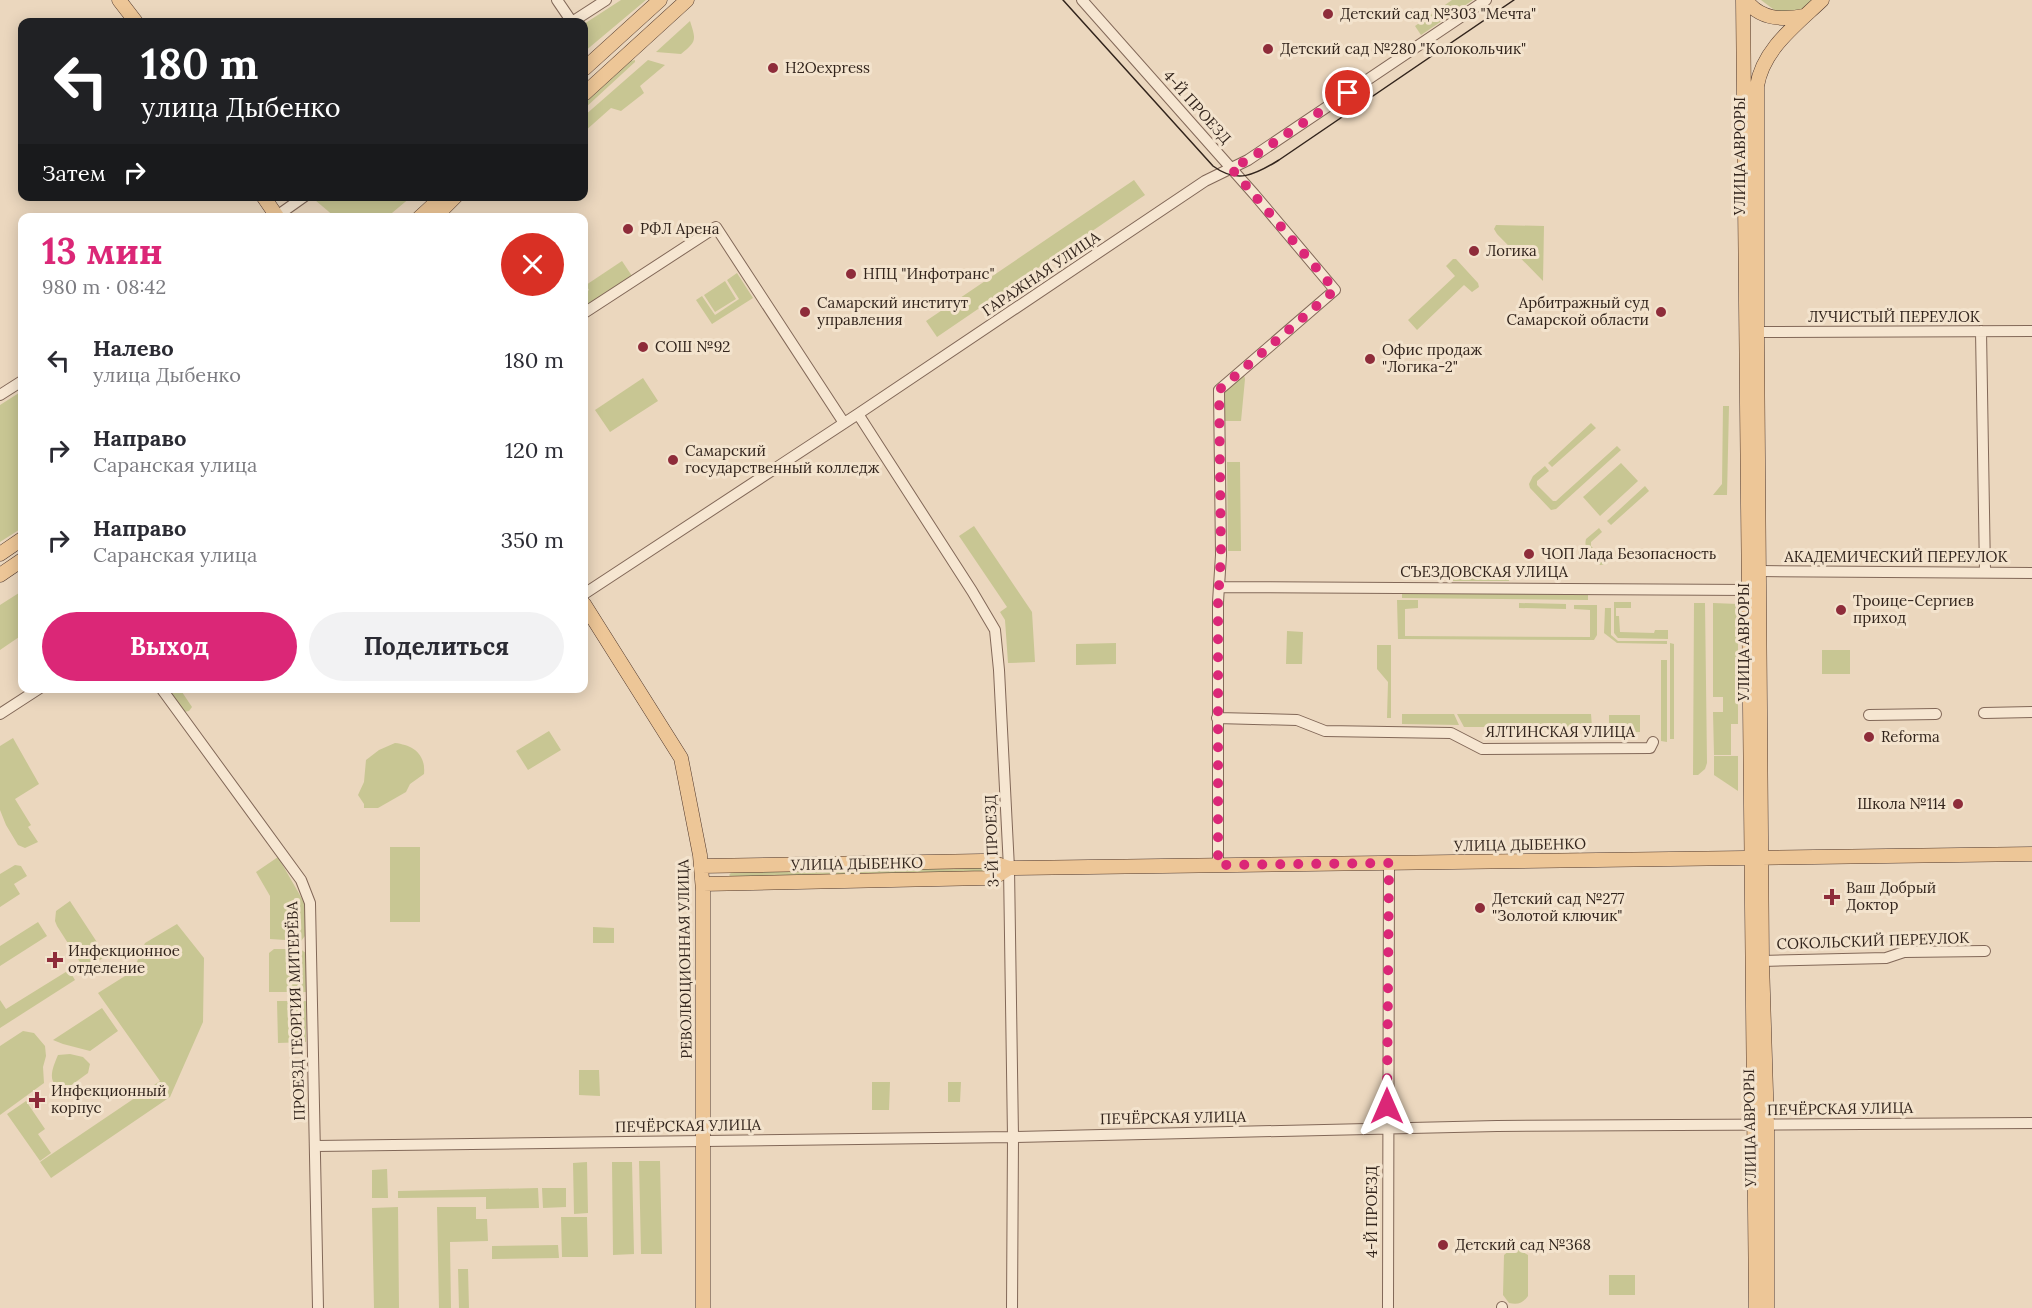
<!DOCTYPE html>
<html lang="ru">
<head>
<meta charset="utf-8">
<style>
	:root { --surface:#fff; --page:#f2f2f3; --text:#2b2b33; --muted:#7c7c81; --accent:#db2777 }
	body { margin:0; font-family:Lora,serif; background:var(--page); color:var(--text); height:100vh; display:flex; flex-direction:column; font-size:22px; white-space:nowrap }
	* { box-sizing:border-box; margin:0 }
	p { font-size:20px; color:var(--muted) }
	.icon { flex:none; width:33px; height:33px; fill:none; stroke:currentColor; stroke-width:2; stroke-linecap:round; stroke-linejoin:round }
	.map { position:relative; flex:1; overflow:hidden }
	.details { position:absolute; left:18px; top:213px; width:570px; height:480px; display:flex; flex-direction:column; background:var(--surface); border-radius:12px; box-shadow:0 3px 15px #0003 }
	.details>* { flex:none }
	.guide { position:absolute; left:18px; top:18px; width:570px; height:183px; border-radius:12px; box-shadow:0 3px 15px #0003; background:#202124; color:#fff; overflow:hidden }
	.pin { position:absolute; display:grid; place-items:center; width:51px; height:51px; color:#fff; margin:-26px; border:3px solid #fff; border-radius:50%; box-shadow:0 2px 6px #0007 }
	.me { position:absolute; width:66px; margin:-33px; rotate:0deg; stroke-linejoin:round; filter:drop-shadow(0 0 4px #0008) }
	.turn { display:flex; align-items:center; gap:21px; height:126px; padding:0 24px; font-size:27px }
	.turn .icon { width:78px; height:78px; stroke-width:2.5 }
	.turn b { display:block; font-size:42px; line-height:51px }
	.then { display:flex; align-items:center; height:57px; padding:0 24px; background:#0003; gap:12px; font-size:22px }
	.round { display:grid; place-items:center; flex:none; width:63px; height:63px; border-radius:32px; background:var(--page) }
	.head { display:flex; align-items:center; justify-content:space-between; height:102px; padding:0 24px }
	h1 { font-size:36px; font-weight:700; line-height:45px; color:var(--accent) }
	.button { display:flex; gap:12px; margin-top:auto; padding:12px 24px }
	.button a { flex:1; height:69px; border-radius:36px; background:var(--accent); color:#fff; font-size:24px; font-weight:700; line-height:69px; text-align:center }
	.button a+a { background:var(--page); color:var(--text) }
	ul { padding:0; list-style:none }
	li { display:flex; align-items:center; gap:18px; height:90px; padding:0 24px }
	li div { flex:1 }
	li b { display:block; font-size:22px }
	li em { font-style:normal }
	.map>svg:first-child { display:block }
	.green { fill:#c8c693 }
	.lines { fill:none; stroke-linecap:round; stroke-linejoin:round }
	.minor-casing { stroke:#826858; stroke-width:12 }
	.major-casing { stroke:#50382d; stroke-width:15 }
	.minor { stroke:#f6e6d1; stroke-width:10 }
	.major { stroke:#edc697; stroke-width:14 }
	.tram { stroke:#32241c; stroke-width:1.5 }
	.route { stroke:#db2777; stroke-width:10; stroke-dasharray:0 18 }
	.poi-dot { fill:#8e2c3a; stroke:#f3e3cd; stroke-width:2 }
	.labels { text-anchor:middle; stroke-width:6; stroke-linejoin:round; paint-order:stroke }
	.poi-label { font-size:15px; fill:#32241c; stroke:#f3e3cd; text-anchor:start }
	.street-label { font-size:15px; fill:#32241c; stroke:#f3e3cd }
</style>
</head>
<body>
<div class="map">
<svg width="2032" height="1308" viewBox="0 0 2032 1308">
	<rect width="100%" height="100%" fill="#ebd7be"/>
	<!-- green -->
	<path class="green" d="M621,0h25l-62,52v-28z
		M1452,0h21l-52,35 -6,-9z
		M1761,0h51l-12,11 -23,1z
		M690,21c6,19 7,20 -9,33l-25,-2z
		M635,60v2l-51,47v-5l47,-43z
		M648,60l17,5 -25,21 4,7 -23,18 -10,-3 -27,24v-16z
		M1134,180l11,15 -208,142 -11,-16z
		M321,196h90v1l-25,21 -51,-1 -20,-17z
		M1496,225l48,1 -1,55 -46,-47 -3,-5z
		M1453,259h3l22,24 1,4 -7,5 -8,-7 -47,45 -9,-10 47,-44 -9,-10z
		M622,261l10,15 -48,32v-14l5,-4 -3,-5z
		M737,273l16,25 -41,26 -16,-24 6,-4 13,19 24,-16 -12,-19z
		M725,281l11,18 -21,13 -11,-17z
		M1244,375l1,4 -4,42h-16l-1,-30z
		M643,378l15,23 -48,31 -15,-22z
		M22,391v137l-22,14v-137z
		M1723,406h6l-2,89h-14l9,-11z
		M1591,423l5,5 -44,39 -4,-4z
		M1617,446l4,4 -65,59 -5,1 -21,-22 -1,-4 4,-8 12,-10 4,5 -12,10v4l16,16h3z
		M1227,462h13l1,89h-13z
		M1621,463l17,18 -38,35 -17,-19z
		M1645,486l4,5 -38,34 -4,-4z
		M974,526l58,86 3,50 -27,1 -3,-43 -5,-8 7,-5 -48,-71z
		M1599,528l3,4 -11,10v4l17,18 -8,1c-7,-8 -17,-14 -14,-26z
		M1453,572l56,1v8h-56z
		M1402,588l186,5v7l-186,-2z
		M22,591v44l-22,15v-45z
		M1397,600h21v8l-13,1v27l185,1v-27l-16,-1v-4h23v30l-3,5 -196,-1z
		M1614,602h17v6h-15v8h3l1,16 34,1 1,-3h13v9l-50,-1 -4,-5z
		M1519,603l47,1v5l-47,-1z
		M1694,603h11l2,160 -2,6 -7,6h-5z
		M1713,603l25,1v120h-7v31h-17l-1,-43h10v-15h-10z
		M1605,608h6v27l7,6h49v3l-50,-1 -13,-10z
		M1287,631l16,1 -1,32h-16z
		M1116,643v21l-40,1v-21z
		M1670,643l4,1v95h-4z
		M1377,645h14v73h-4l1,-36 -11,-13z
		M1822,650h28v24h-28z
		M1661,660h6v82l-6,-1z
		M167,689h13l12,18 -3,4 -5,1z
		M1402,714h52l5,11 -57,-1z
		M1457,714h134l1,13h-128z
		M1609,715h31v17h-31z
		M549,731l12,19 -33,20 -12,-19z
		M13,738l26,46 -24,15 16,26 -3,2 10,15 -13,6 -7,-3 -12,-20 -6,-15v-64z
		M395,743c17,2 31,10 29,31l-14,10 -4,8 -28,16h-14v-4l-6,-9 6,-13 2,-22 13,-10z
		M1714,756h24v35l-24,-16z
		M390,847h30v75h-30z
		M278,857l27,47v32l-4,5 -31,-2v-43l-14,-24z
		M15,865l6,1 6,10 -13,8 6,10 -20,13v-33z
		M991,867v6l-260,4 -2,-2 4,-4z
		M70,901l36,55 -21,14 -28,-44 -2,-5 1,-10z
		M38,922l9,14 -47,30v-20z
		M177,924l27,34 -1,64 -33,75 -119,81 -11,-16 120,-81 -62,-88 35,-22 12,-28z
		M593,927l21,1v15h-21z
		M274,949h26l6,4v39h-37v-39z
		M69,970l6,10 -75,48v-28l6,9z
		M277,1001h29v41l-28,1z
		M102,1008l16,23 -28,20 -27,-7 -10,-4z
		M23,1031l11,2 11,13 1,10 -3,11 1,16 -44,32v-69z
		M70,1054l13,3 7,7 -2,9 -22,16c-21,-3 -14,-20 -8,-34z
		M579,1070h20l1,26 -21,-1z
		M872,1082h18l-1,28h-17z
		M948,1082h13l-1,20h-12z
		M26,1101l19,28 -7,5 13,19 -11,8 -33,-47z
		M639,1161h21l2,93h-21z
		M587,1162l1,51 -14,1 -1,-51z
		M612,1162h20l2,92 -21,1z
		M387,1169l1,29h-16v-28z
		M538,1188l1,20 -53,1v-12l-88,1v-7z
		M542,1188h24v19l-23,1z
		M398,1207l1,101h-25l-2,-100z
		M437,1207h39v12h11l1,22 -38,1 1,66h-12z
		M561,1217h26l1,40h-26z
		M558,1245l1,13 -67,1v-13z
		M1516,1248l12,7v41c-5,7 -10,9 -19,7l-6,-8 1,-40 6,-5z
		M458,1269h10l1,39h-10z
		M1609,1275h26v20h-26z"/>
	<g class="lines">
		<!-- minor casing -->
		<g class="minor-casing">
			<path id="minor" d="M557,0l15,22
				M1082,0l172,194 81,96 -116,100 2,165 -3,47v263
				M572,22l34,-22
				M274,218l31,-22
				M584,313l132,-86 128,196
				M1981,331l4,241
				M1757,332l275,-1
				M0,395l22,-14
				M858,414l114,177 23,39 4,40 10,198 4,269 -1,171
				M1760,571l272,2
				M1219,587l530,3
				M584,594l274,-180 347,-233 43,-21 238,-160
				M161,688l140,192 9,23 8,405
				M1984,713l48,-1
				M0,714l40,-26
				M1869,715l67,-1
				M1217,718l80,2 28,11 126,2 31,16 168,-1 3,-6
				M1762,961l124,-3 18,-6 81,-1
				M316,1146l697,-9 484,-11 535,-3
				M1502,1307v1
				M1388,1308l1,-445"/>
		</g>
		<!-- major casing -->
		<g class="major-casing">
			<path id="major" d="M119,0l17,22
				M1743,0l13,1308
				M1746,0c14,20 37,20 58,16
				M584,69l76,-69
				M584,94l103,-94
				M263,196l15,22
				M419,218l24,-22
				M434,218l22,-22
				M0,554l22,-15
				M0,575l22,-15
				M584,604l97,154 19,97 3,36v417
				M702,866l280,-5h7l20,7 1023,-14
				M703,884l283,-6 9,-1 14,-9
				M1767,1308v-183l-5,-164 -5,-629v-246c6,-37 39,-61 65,-86"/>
		</g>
		<!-- minor -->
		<use href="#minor" class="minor"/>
		<!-- major -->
		<use href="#major" class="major"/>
		<!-- tram -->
		<path class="tram" d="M1063,0l150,166c24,18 42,9 66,-6l235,-160"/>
	</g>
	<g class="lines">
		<!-- route -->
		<path class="route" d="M1348,93l-100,67 -17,8 104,122 -116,100 2,165 -3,47v263l171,-2 -2,243"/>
	</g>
	<!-- markers -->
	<g class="poi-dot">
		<circle cx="1328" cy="14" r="6"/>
		<circle cx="1268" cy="49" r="6"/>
		<circle cx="773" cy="68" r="6"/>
		<circle cx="628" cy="229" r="6"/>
		<circle cx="1474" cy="251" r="6"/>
		<circle cx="851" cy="274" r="6"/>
		<circle cx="805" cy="312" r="6"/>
		<circle cx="1661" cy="312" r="6"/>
		<circle cx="643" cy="347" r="6"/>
		<circle cx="1370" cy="359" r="6"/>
		<circle cx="673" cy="460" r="6"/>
		<circle cx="1529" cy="554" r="6"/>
		<circle cx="1841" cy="610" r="6"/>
		<circle cx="1869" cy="737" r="6"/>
		<circle cx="1958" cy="804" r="6"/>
		<path d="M1829 888h6v6h6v6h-6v6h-6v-6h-6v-6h6z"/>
		<circle cx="1480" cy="908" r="6"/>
		<path d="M52 951h6v6h6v6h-6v6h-6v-6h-6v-6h6z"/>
		<path d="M34 1091h6v6h6v6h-6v6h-6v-6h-6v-6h6z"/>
		<circle cx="1443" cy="1245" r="6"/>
	</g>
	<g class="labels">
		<!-- poi labels -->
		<g class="poi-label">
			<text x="1340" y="19">Детский сад №303 "Мечта"</text>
			<text x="1280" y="54">Детский сад №280 "Колокольчик"</text>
			<text x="785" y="73">H2Oexpress</text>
			<text x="640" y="234">РФЛ Арена</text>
			<text x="1486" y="256">Логика</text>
			<text x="863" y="279">НПЦ "Инфотранс"</text>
			<text x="817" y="308">Самарский институт<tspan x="817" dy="17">управления</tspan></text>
			<text x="1649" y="308" text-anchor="end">Арбитражный суд<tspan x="1649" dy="17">Самарской области</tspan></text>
			<text x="655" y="352">СОШ №92</text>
			<text x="1382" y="355">Офис продаж<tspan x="1382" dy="17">"Логика-2"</tspan></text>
			<text x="685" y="456">Самарский<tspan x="685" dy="17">государственный колледж</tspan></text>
			<text x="1541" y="559">ЧОП Лада Безопасность</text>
			<text x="1853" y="606">Троице-Сергиев<tspan x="1853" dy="17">приход</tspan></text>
			<text x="1881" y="742">Reforma</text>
			<text x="1946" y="809" text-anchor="end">Школа №114</text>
			<text x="1846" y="893">Ваш Добрый<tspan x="1846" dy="17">Доктор</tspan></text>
			<text x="1492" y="904">Детский сад №277<tspan x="1492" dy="17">"Золотой ключик"</tspan></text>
			<text x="68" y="956">Инфекционное<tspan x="68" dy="17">отделение</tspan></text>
			<text x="51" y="1096">Инфекционный<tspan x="51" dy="17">корпус</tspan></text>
			<text x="1455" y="1250">Детский сад №368</text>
		</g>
		<!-- street labels -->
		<g class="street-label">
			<text transform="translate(1197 107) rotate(48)" y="5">4-Й ПРОЕЗД</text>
			<text transform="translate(1740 156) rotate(-90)" y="5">УЛИЦА АВРОРЫ</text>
			<text transform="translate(1041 274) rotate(-34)" y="5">ГАРАЖНАЯ УЛИЦА</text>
			<text x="1894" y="322">ЛУЧИСТЫЙ ПЕРЕУЛОК</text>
			<text x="1896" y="562">АКАДЕМИЧЕСКИЙ ПЕРЕУЛОК</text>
			<text x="1484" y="577">СЪЕЗДОВСКАЯ УЛИЦА</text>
			<text transform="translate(1744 642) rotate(-90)" y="5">УЛИЦА АВРОРЫ</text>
			<text x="1560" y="737">ЯЛТИНСКАЯ УЛИЦА</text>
			<text transform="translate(992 841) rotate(-92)" y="5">3-Й ПРОЕЗД</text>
			<text transform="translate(1520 845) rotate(-1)" y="5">УЛИЦА ДЫБЕНКО</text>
			<text transform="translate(857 864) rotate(-1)" y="5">УЛИЦА ДЫБЕНКО</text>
			<text transform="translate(1873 941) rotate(-2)" y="5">СОКОЛЬСКИЙ ПЕРЕУЛОК</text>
			<text transform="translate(685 959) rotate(-91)" y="5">РЕВОЛЮЦИОННАЯ УЛИЦА</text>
			<text transform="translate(296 1011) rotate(-92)" y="5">ПРОЕЗД ГЕОРГИЯ МИТЕРЁВА</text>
			<text transform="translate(1840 1109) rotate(-1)" y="5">ПЕЧЁРСКАЯ УЛИЦА</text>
			<text transform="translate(1173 1118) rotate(-1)" y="5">ПЕЧЁРСКАЯ УЛИЦА</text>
			<text transform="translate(688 1126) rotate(-1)" y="5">ПЕЧЁРСКАЯ УЛИЦА</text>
			<text transform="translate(1750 1128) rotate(-91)" y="5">УЛИЦА АВРОРЫ</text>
			<text transform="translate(1372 1212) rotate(-90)" y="5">4-Й ПРОЕЗД</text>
		</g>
	</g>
</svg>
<div class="pin" style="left:1348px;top:93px;background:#d93025"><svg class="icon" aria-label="arrive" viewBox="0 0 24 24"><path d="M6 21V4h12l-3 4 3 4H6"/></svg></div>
<svg class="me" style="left:1387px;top:1106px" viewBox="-20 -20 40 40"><path d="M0-17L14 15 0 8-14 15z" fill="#db2777" stroke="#fff" stroke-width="4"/></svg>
<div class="guide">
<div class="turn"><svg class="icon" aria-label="left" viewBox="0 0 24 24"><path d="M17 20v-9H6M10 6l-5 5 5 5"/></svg><div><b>180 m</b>улица Дыбенко</div></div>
<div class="then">Затем<svg class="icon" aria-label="right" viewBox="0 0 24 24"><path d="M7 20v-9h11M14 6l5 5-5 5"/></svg></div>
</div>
<section class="details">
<div class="head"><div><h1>13 мин</h1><p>980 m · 08:42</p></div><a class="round" style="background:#d93025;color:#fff"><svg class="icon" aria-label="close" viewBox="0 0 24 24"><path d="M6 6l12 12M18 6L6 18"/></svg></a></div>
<ul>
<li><svg class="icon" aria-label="left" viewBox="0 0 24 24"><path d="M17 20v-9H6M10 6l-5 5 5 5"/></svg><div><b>Налево</b><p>улица Дыбенко</p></div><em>180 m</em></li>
<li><svg class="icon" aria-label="right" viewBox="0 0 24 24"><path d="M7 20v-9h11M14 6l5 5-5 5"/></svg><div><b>Направо</b><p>Саранская улица</p></div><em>120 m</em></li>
<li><svg class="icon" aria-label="right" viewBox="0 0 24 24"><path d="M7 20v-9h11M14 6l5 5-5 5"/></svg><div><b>Направо</b><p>Саранская улица</p></div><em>350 m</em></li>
</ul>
<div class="button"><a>Выход</a><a>Поделиться</a></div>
</section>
</div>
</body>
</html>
